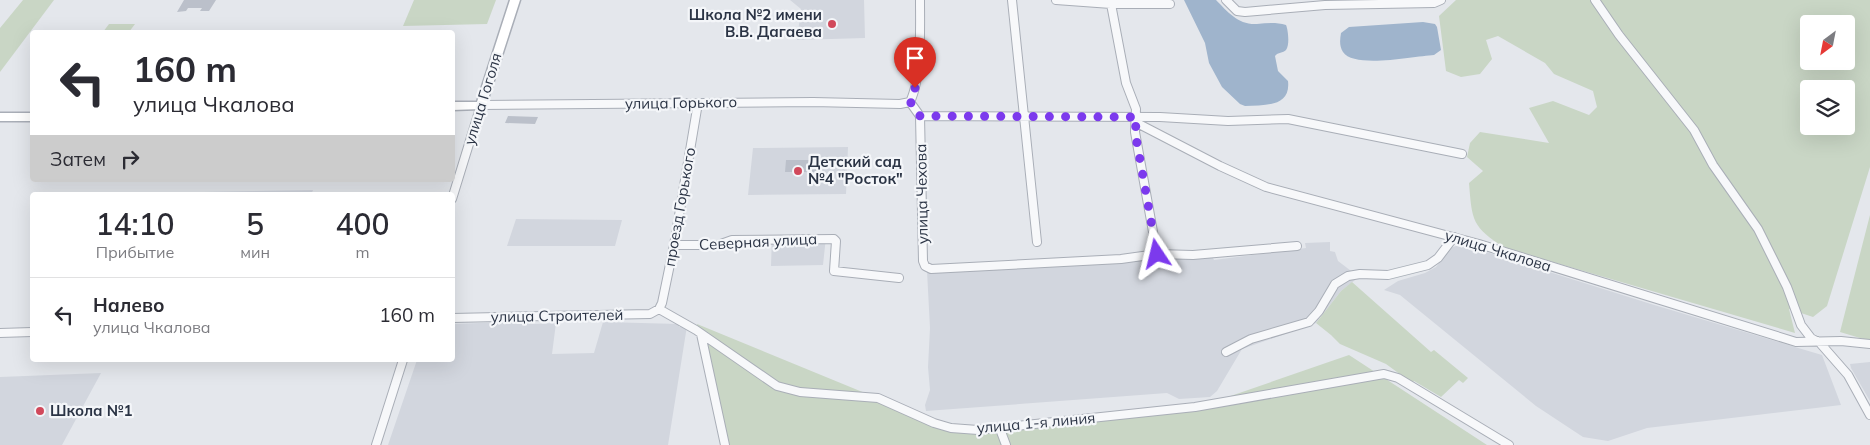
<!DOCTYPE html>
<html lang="ru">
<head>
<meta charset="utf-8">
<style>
	:root { --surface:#fff; --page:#f2f2f3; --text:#2b2b33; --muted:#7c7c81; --line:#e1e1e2 }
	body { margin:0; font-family:Mulish,sans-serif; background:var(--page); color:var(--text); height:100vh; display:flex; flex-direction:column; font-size:19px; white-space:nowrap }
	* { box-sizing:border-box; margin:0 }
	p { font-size:16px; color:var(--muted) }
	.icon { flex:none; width:28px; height:28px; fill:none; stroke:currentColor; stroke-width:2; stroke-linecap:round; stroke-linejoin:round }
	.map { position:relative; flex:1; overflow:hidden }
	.details { position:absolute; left:30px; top:192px; width:425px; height:170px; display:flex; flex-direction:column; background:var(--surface); border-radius:5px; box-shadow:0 5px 20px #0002 }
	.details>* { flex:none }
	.top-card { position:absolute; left:30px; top:30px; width:425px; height:152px; border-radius:5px; box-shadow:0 5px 20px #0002; background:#fff; color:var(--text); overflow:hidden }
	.needle { width:32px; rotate:212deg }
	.tools { position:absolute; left:1800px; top:15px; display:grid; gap:10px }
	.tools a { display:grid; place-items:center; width:55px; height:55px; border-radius:5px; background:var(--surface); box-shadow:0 5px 20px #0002; font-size:25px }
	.pin { position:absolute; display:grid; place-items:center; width:42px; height:42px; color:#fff; margin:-51px -21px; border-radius:50% 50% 50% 0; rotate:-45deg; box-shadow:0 0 5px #0007 }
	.pin .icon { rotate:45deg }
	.me { position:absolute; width:55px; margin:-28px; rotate:350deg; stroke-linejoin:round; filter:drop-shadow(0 0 4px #0008) }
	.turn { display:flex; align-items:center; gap:18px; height:105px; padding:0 20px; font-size:22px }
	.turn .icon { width:65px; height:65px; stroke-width:2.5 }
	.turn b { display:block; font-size:35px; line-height:42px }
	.then { display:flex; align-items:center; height:48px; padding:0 20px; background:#0003; gap:10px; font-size:19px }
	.eta { display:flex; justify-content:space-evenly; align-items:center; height:85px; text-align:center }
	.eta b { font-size:30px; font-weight:600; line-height:35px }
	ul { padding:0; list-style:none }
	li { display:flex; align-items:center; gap:15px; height:75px; padding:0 20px; border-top:1px solid var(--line) }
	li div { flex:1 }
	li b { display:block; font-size:19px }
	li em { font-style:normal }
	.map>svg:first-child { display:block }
	.built { fill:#d2d6de }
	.green { fill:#c9d6c5; fill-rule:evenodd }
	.water { fill:#9fb4cc }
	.building { fill:#bbc0ca }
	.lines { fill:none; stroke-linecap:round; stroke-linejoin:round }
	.street-casing { stroke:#a9aeb7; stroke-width:10 }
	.secondary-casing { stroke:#a9aeb7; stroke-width:3 }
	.street { stroke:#f7f8fa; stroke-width:8 }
	.secondary { fill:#fff; fill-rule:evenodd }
	.route { stroke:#7c3aed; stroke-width:9; stroke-dasharray:0 16.2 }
	.poi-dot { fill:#d1495b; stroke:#f4f6f9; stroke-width:2 }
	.labels { text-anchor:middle; stroke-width:4.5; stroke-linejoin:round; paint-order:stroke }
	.poi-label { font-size:15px; font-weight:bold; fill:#2b3445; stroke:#f4f6f9; text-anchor:start }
	.street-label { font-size:15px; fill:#2b3445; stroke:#f4f6f9 }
</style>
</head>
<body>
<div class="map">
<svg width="1870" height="445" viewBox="0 0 1870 445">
	<rect width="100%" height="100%" fill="#e4e7ec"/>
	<!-- built -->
	<path class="built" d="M790,0h74l1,38 -68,2 4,-31z
		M848,147l-2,47 -98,1 5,-47z
		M313,190l-2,5h-109l2,-3z
		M516,219l106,1 -7,26h-108z
		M772,236l54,1 -3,28 -52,1z
		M1330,242v9l5,1 3,9 21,16 -18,14 -25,32 -74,26 -25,42 -7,6 -31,2 -12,-6 -241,18 -1,-6 5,-15 -2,-23 2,-39 -3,-57 229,-14 56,-1 2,4 92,-12 -1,-5z
		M1461,244l190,60 171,51 19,50 -194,23 -39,13 -25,-4 -47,-31 -136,-111 -16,-5 14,-9 27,-8 11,-6 15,-19z
		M528,321l6,3 22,-1 -4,31 42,-1 9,-31 76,2v3l8,-1 -19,119h-280l29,-85h35l1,-36z
		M1870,362v39l-19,-33 -1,-4z
		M101,373l-39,72h-62v-68z"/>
	<!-- green -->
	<path class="green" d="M23,0h31l-54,72v-44z
		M414,0h82l-9,24 -84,2z
		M1456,0h414v167l-43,139 -14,11 -24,-8 6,24 -290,-85c-33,-21 -33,-27 -36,-65l14,-12 -16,-14 3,-14 10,-11 69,11 -20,-35 24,-7 36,14 8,-8 -4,-16 -39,-17 -9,-11 -47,-27 -12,4 6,19 -12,15 -19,3 -15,-6 -7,-55zM1809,24h37v37h-37zM1809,89h37v37h-37z
		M109,24h26l-6,8h-26z
		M1870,215v126l-30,-9z
		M1352,282l79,70 3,-2 34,28 -5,5 -4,-3 -18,17 -27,-16 -2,2 -26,-19 -46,-20 -9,-9 -15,-12 25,-32z
		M697,324l258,106 235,-20 159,-55 138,90h-764z"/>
	<!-- water -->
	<path class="water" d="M1184,0h32c12,12 22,25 41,24 10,-1 19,-2 29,1 2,4 4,20 0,25 -3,3 -8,2 -11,6l3,15 10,10c3,26 -23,24 -43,25l-5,-2 -18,-17 -13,-24 -4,-20z
		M1423,22l12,2 2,3 4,23 -7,5c-19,1 -80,14 -91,-3 -4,-6 -3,-13 -2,-19l8,-6z"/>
	<!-- building -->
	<path class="building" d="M184,0h32l-7,11h-9l2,-3h-14l-2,3 -9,1z
		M508,116l30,1 -3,7 -30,-1z
		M786,160h36l-1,12h-36z"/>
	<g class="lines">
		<!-- street casing -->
		<g class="street-casing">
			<path id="street" d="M1012,0l25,242
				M1056,0l55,4h59
				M1226,0l11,11 8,1 80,-7 109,-2 7,-3
				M1595,0l24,35 75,95 19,35 45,64 29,58 14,38 10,13 9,5 28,32 22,40
				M1111,4l15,79 10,26 -1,23 22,122
				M910,102l10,14 3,145 2,5 6,3 190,-10 36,-5 36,1 104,-9
				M910,102c12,-25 10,-74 10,-102
				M920,116l240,1 68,4 60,-2 174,35
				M1137,123l83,43 46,21 213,57 317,98 45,-1 29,3
				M452,199l29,-94 332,-3 87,2 10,-2
				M674,245h44l14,-5 102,-1 2,2 -2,30 65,7
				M659,309l37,21 81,56 23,6 78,6 56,25 17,5 27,2 217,-23 189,-33 14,4 111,67
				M659,309l3,-6 12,-58 24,-142
				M452,318l198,-4 9,-5
				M0,333l32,-1
				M701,334l24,111
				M1226,352l25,-13 58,-17 10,-11 16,-27 13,-8 12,-2 28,1 40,-10 10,-7 16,-21
				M1000,429l6,16
				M376,445l27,-85"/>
		</g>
		<!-- secondary casing -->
		<g class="secondary-casing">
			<path id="secondary" d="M510,0h10l-34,105 -5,4 -29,1v-8h25z
				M0,113h32v8h-32z"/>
		</g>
		<!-- street -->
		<use href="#street" class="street"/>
		<!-- secondary -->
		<use href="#secondary" class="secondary"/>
	</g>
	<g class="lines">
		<!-- route -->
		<path class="route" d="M915,88l-1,6 -4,8 5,4 5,10 217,1 -2,15 22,122"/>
	</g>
	<!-- markers -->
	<g class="poi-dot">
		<circle cx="832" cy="24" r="5"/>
		<circle cx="798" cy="171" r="5"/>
		<circle cx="40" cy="411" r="5"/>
	</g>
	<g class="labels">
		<!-- poi labels -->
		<g class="poi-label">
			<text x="822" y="20" text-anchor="end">Школа №2 имени<tspan x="822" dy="17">В.В. Дагаева</tspan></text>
			<text x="808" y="167">Детский сад<tspan x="808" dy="17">№4 "Росток"</tspan></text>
			<text x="50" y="416">Школа №1</text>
		</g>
		<!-- street labels -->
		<g class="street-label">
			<text transform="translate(483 99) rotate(-73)" y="5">улица Гоголя</text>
			<text transform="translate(681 103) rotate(-1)" y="5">улица Горького</text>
			<text transform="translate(922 194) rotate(-91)" y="5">улица Чехова</text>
			<text transform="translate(680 207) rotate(-80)" y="5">проезд Горького</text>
			<text transform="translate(758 242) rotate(-3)" y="5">Северная улица</text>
			<text transform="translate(1498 251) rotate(17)" y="5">улица Чкалова</text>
			<text transform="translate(557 316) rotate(-1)" y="5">улица Строителей</text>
			<text transform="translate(1036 423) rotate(-5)" y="5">улица 1-я линия</text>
		</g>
	</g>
</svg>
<div class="tools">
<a><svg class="needle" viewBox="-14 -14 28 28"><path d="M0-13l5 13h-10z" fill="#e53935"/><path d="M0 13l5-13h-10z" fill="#7c7c81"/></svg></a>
<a><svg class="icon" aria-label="layers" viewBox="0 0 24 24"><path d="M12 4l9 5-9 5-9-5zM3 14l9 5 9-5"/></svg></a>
</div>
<div class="pin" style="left:915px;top:88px;background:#d93025"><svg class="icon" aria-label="arrive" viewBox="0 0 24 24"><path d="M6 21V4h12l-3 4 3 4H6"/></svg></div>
<svg class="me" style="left:1157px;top:254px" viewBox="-20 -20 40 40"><path d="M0-17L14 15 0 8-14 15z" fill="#7c3aed" stroke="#fff" stroke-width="4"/></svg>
<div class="top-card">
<div class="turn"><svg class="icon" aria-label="left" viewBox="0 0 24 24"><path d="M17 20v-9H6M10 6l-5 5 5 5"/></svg><div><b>160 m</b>улица Чкалова</div></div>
<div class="then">Затем<svg class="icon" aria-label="right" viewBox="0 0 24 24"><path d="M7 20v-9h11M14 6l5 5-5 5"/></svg></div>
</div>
<section class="details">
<div class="eta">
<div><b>14:10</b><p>Прибытие</p></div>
<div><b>5</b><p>мин</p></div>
<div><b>400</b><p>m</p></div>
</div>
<ul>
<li><svg class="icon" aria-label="left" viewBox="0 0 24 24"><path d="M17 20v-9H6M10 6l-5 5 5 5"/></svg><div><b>Налево</b><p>улица Чкалова</p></div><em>160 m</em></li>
</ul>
</section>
</div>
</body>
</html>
